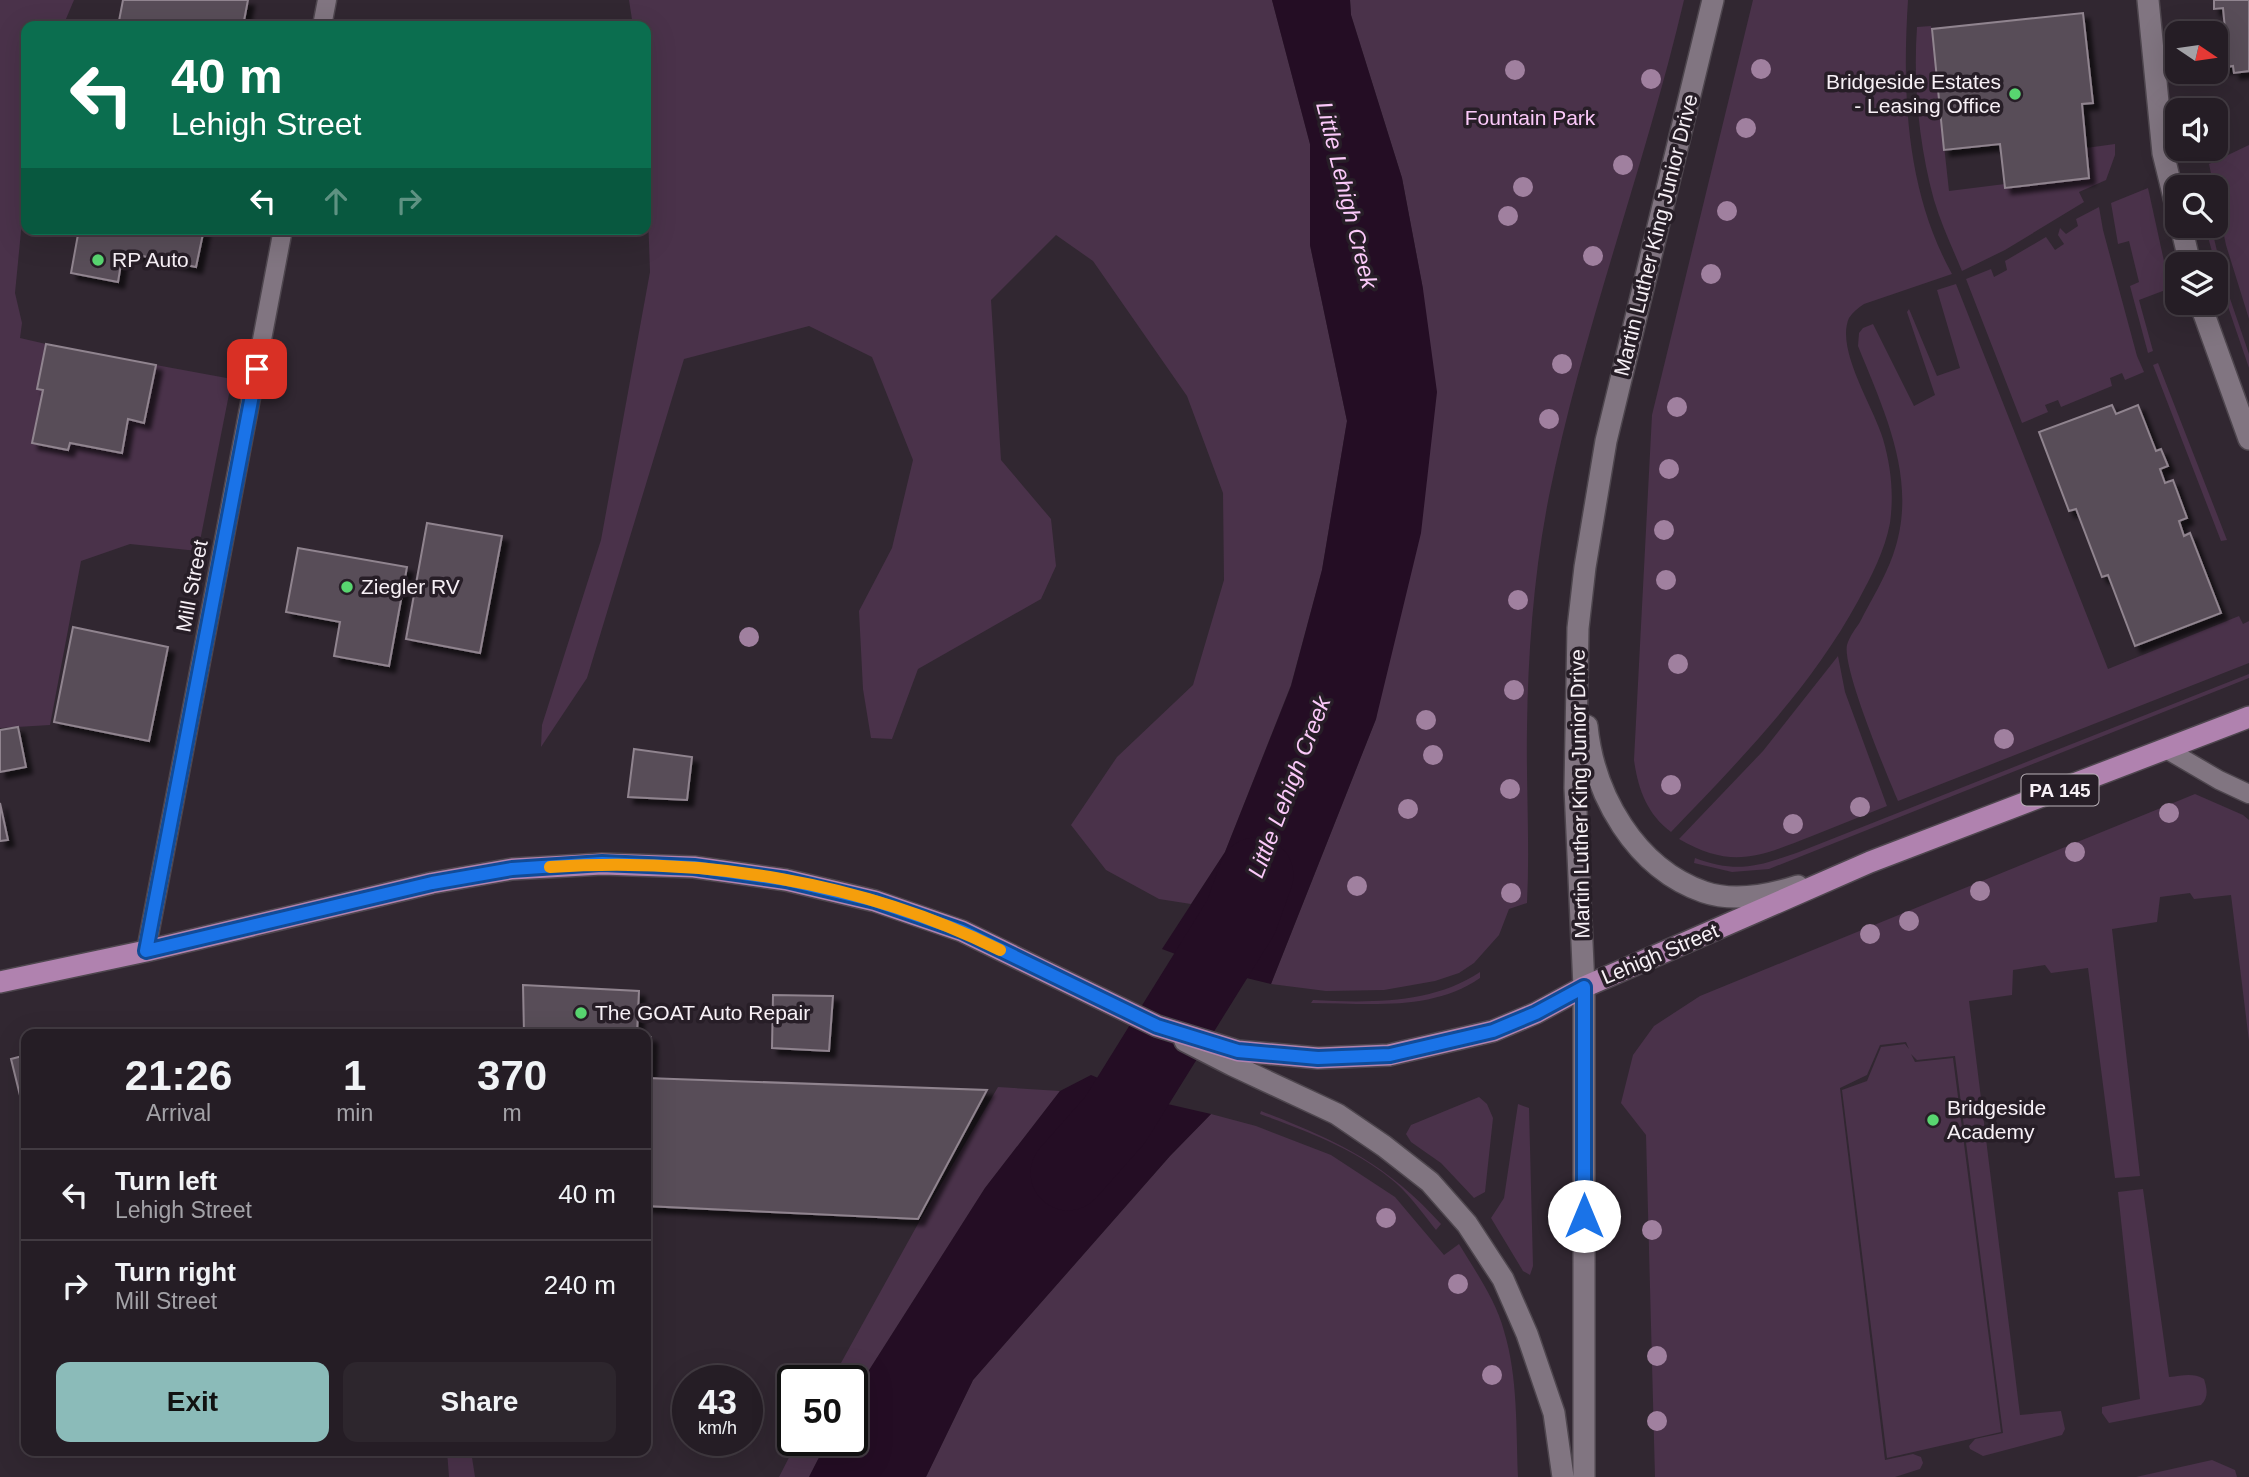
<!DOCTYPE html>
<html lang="en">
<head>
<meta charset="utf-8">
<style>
	:root { --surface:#251d25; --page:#2d262d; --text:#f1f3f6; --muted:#a3a2a7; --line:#423b42; --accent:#8bbbb9 }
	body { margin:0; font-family:Helvetica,sans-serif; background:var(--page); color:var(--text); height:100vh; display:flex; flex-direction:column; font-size:26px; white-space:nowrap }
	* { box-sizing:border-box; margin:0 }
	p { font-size:23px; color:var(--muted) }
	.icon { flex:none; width:38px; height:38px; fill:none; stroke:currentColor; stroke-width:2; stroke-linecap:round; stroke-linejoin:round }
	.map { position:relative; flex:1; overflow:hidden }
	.sheet { position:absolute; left:21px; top:1029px; width:630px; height:427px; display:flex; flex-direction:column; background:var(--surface); border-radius:14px; box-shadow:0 7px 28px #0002,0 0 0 2px var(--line) }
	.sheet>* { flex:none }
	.banner { position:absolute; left:21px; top:21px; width:630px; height:214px; border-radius:14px; box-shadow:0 7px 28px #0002,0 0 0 2px var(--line); background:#0b6e4f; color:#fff; overflow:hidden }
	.needle { width:46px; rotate:103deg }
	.fabs { position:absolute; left:2165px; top:21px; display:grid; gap:14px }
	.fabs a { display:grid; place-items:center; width:63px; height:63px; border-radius:14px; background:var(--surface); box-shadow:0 7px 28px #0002,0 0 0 2px var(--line); font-size:35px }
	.speed { position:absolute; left:672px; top:1365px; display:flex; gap:14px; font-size:35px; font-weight:700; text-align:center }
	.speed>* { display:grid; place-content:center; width:91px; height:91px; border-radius:50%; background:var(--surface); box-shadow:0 7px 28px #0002,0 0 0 2px var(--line); line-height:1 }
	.speed small { font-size:18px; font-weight:400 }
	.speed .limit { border:4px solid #111; border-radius:10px; background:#fff; color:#111 }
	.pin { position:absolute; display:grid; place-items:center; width:60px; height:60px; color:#fff; margin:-30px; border-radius:14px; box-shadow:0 4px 10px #0006 }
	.me { position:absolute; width:77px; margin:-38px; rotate:0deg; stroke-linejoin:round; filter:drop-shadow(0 0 5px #0008) }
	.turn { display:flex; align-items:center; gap:24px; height:147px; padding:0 35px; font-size:32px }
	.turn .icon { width:91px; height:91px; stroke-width:2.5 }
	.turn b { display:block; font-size:49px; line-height:60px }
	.lanes { display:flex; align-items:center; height:66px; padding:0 35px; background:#0003; justify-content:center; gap:35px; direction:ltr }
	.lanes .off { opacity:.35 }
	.eta { display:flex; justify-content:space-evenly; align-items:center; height:119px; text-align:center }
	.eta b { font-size:42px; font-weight:700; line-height:49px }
	.action { display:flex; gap:14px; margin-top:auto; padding:14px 35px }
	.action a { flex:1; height:80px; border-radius:14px; background:var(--accent); color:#111; font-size:28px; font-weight:700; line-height:80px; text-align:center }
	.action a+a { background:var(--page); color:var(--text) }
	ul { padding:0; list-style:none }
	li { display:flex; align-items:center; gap:21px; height:91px; padding:0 35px; border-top:2px solid var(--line) }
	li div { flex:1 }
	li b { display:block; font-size:26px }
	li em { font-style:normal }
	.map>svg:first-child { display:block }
	.green { fill:#4a324a }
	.water { fill:#240d24 }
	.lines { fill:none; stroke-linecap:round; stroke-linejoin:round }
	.river { stroke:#240d24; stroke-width:75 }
	.building { fill:#594e58; stroke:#90848f; stroke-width:2; filter:url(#shadow) }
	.service-casing { stroke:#4e464e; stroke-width:21 }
	.minor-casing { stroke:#4e464e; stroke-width:24 }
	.secondary-casing { stroke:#4e464e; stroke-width:24 }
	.primary-casing { stroke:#4e464e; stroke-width:24 }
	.service { stroke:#817581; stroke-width:18 }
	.minor { stroke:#817581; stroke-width:21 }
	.secondary { stroke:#817581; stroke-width:21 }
	.primary { stroke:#b082af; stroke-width:21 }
	.tree { fill:#a0809f }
	.route-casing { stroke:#114b97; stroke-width:18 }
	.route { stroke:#1a73e8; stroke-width:12 }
	.slow { stroke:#f59e0b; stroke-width:12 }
	.poi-dot { fill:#58d570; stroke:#271e27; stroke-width:2.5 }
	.labels { text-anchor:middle; stroke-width:7; stroke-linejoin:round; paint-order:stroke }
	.shield { fill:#271e27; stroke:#b9b1b8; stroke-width:2 }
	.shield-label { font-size:19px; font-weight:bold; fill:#f7f0f6 }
	.poi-label { font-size:21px; fill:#f7f0f6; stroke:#271e27; text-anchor:start }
	.park-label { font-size:21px; fill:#fbc9f9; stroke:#271e27 }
	.street-label { font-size:21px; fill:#f7f0f6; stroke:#271e27 }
	.water-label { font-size:23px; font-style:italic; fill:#fbc9f9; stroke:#271e27 }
</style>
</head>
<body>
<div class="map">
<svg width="2249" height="1477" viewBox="0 0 2249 1477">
	<defs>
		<filter id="shadow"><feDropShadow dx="6" dy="6" stdDeviation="2" flood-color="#0009"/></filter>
	</defs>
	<rect width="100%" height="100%" fill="#312731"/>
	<!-- green -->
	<path class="green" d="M0,0h74l-11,26h-37v154l-11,113 7,30 -2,15 26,6 -9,44 6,2 -11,53 36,7 2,-7 52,10 6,-34 17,3 11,-57 76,14 -34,172 -68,-7 -49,17 -31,164 -50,3z
		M629,0h643l38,144v101l37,176 -25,149 -31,115 -66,167 -34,52 -32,-5 -53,-29 -35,-45 46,-68 76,-72 31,-105 -1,-87 -36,-97 -94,-135 -37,-26 -65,65 10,160 50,59 5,47 -15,33 -123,70 -26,70 -21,-1 -8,-49 -4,-78 33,-63 21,-88 -41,-103 -63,-31 -125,33 -97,319 -46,69 1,-22 59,-185 49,-268 -4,-115v-131h-13z
		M1350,0h334c-39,167 -101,328 -135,496 -15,76 -21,155 -22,232 -1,59 3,117 0,175l-18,6 -10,26 -25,28 -15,10 -24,8 -51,9 -58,1 -55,-7 105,-265 47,-430 -21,-111 -51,-163z
		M1753,0h155c-6,93 -2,191 44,274l-88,30c-6,4 -11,8 -15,14 -14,31 25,90 34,121 8,28 11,54 7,84 -5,27 -19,54 -32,78 -48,88 -118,159 -187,231 -24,-18 -33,-43 -37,-72l18,-345z
		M1931,26l18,165 56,-7 1,3 83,-9 -3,-30 29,-4v11l-9,25 -27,12 5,10 -79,48 -43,21c-10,-24 -21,-47 -28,-71 -15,-55 -21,-116 -17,-173z
		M2249,145v174l-23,-74 -17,-81z
		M2148,188l21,96 -1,5 -29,11 14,51 -5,2 -18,-67 9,-4 -10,-41 -11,3 -7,-41z
		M2099,207l4,23 34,126 7,16 -19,8 -3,-7 -12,5 2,8 -51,21 -3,-7 -13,5 3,7 -26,11 -56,-144 25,-10 3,8 13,-7 -2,-9 41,-24 9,13 9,-6 -6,-9 2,-7 6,6 12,-8 -2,-7z
		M2205,226h6l14,58 24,70v14l-26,-76z
		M1956,284l152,385 131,-53 4,8 6,-3v42l-351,138c-11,-26 -56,-133 -51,-156 2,-8 9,-17 13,-23 11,-22 25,-44 33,-67 26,-73 -8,-142 -35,-209l1,-13 4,-5 10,-4 41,82 21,-11 -28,-83 2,-3 28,67 23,-8 -23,-78z
		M2158,363l69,177 -6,1 -68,-176z
		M1838,656l7,36 42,114c-25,10 -50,20 -75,30 -51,20 -80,34 -133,3l84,-88z
		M2249,674v4l-480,191 -37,3 -38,-9 1,-5c43,16 63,8 104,-6z
		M2195,794l48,21 6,5v221l-18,-146 -37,4 -4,-6 -30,4 -3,25 -45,7 28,247 -25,2 -27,-210 -37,5 -6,-8 -32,5 -1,25 -43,6 51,414 41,-4 4,18 -3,6 -79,21 -13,-7 -1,-3 6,-7 28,-6 -48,-377 -38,4 -6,-6 4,8 38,-4 48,374 -114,26 -45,-368 25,-9 14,-34 24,-3 4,5 -3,-7 -26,3 -13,30 -27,13 45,372 28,-6 8,3 2,6 -3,6 -25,8h-240l-9,-342 -25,-32 12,-48 21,-29 46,-30z
		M1480,972v6c-49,34 -113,25 -169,25l2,-3c55,3 120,4 167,-28z
		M998,1087l62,4 -75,97 -133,209v-16h-21l88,-159z
		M1479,1097l8,7 6,14 -8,74 -11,6 -33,-35 -30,-21 -5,-8 5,-9z
		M1518,1104l11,4 4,158 -3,9 -7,-4 -32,-53 13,-20z
		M1261,1111c75,29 125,52 180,113l-5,6c-12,-15 -25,-33 -39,-46 -38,-34 -90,-53 -137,-70z
		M1211,1114l45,12 75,29 64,42 49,58 15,-11c16,27 37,56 45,87 14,46 12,98 14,146h-592l47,-97 197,-224z
		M2143,1189l26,188c13,-1 23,-5 35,2 3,10 5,18 -3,26l-92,18 -7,-10v-6l38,-8 -22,-207z
		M798,1440h30l-19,37h-30z
		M447,1451h24l4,26h-26z
		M2212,1460l23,10 2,7h-101z"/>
	<!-- water -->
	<path class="water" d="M1272,0h78l1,15 51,163 21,111 14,103 -16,141 -45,186 -105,265 -45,-11 -64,-24 63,-97 66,-166 31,-116 25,-149 -37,-176v-101z
		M1091,1075l59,25 61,14 -41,42 -197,224 -47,97h-117l19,-37h24v-43l133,-209 75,-97z"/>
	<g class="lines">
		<!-- river -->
		<path class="river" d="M1068,1173l47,-53 126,-203 15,-42"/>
	</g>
	<!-- building -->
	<path class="building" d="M123,0h125l-5,26h-125z
		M2214,0h35v71l-15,2 -1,-7 -12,2 -1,-18h7l-4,-42 -9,1z
		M2083,13l10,90 -11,1 7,74 -84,10 -5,-44 -56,6 -12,-121z
		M79,229h125l-8,38 -73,-15 -5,30 -47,-9z
		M46,344l110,21 -12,58 -16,-4 -6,34 -52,-10 -2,7 -36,-7 11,-53 -6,-1z
		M2112,405l4,9 22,-9 18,46 5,-2 7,17 -8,3 5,14 8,-3 14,38 -8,3 5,15 6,-3 31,80 -86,33 -27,-71 -6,2 -26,-68 -7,2 -30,-79z
		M427,523l75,13 -22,117 -74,-14z
		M298,548l109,19 -18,99 -55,-10 6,-34 -54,-10z
		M73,627l95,20 -19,94 -95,-19z
		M18,727l8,40 -26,5v-42z
		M634,749l58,8 -5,43 -59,-3z
		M0,803l8,37 -8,1z
		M523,985l116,6 -2,43h-113z
		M773,995l60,1 -4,55 -57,-3z
		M646,1036l5,1 -1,38h-4z
		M26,1055v65l-15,-61z
		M646,1078l341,12 -69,129 -272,-13z"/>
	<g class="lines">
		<!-- service casing -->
		<g class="service-casing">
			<path id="service" d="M322,26l5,-26
				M2166,749l53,31 30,14
				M146,951l137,-722"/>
		</g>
		<!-- minor casing -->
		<g class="minor-casing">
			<path id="minor" d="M2148,0l15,153 14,57
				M2181,226l9,38
				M2200,303l49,136"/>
		</g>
		<!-- secondary casing -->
		<g class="secondary-casing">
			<path id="secondary" d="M1587,726c7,69 48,142 117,166 29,10 66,3 94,-6
				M1185,1041l47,24 105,49 47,32 46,36 37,42 36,55 24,55 27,79 9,64
				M1584,1477v-490l-9,-199 3,-160 7,-61 21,-126 107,-441"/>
		</g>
		<!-- primary casing -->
		<g class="primary-casing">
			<path id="primary" d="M0,982l146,-31 286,-68 80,-14 90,-5 92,3 92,13 89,21 87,30 195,95 81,25 80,7 71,-3 104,-24 43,-18 48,-26 286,-125 379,-145"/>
		</g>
		<!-- service -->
		<use href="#service" class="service"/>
		<!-- minor -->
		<use href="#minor" class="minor"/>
		<!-- secondary -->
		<use href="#secondary" class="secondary"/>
		<!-- primary -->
		<use href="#primary" class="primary"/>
	</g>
	<!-- trees -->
	<g class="tree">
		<circle cx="1761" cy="69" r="10"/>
		<circle cx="1515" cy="70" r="10"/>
		<circle cx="1651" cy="79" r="10"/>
		<circle cx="1746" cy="128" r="10"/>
		<circle cx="1623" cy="165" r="10"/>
		<circle cx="1523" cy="187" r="10"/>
		<circle cx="1727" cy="211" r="10"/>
		<circle cx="1508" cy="216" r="10"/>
		<circle cx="1593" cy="256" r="10"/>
		<circle cx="1711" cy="274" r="10"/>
		<circle cx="1562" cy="364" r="10"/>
		<circle cx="1677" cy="407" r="10"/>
		<circle cx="1549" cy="419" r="10"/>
		<circle cx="1669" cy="469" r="10"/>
		<circle cx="1664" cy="530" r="10"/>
		<circle cx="1666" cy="580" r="10"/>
		<circle cx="1518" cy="600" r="10"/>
		<circle cx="749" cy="637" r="10"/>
		<circle cx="1678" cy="664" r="10"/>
		<circle cx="1514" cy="690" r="10"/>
		<circle cx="1426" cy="720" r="10"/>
		<circle cx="2004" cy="739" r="10"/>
		<circle cx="1433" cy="755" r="10"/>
		<circle cx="1671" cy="785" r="10"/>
		<circle cx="1510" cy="789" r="10"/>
		<circle cx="1860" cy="807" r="10"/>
		<circle cx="1408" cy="809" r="10"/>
		<circle cx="2169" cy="813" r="10"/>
		<circle cx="1793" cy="824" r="10"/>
		<circle cx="2075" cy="852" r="10"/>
		<circle cx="1357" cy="886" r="10"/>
		<circle cx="1980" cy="891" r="10"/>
		<circle cx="1511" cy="893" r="10"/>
		<circle cx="1909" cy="921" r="10"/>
		<circle cx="1870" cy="934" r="10"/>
		<circle cx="1386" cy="1218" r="10"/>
		<circle cx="1652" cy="1230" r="10"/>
		<circle cx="1458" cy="1284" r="10"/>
		<circle cx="1657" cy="1356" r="10"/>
		<circle cx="1492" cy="1375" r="10"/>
		<circle cx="1657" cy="1421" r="10"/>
	</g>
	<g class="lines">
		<!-- route casing -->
		<g class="route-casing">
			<path id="route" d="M257,369l-111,582 286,-68 80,-14 90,-6 92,4 92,13 89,21 87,30 195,95 81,25 80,7 72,-3 103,-24 43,-18 48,-26v229"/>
		</g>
		<!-- route -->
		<use href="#route" class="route"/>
		<!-- slow -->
		<path class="slow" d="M550,867c153,-10 312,14 450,83"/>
	</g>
	<!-- markers -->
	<g class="poi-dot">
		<circle cx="2015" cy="94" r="7"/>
		<circle cx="98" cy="260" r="7"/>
		<circle cx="347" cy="587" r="7"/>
		<circle cx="581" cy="1013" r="7"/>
		<circle cx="1933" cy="1120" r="7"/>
	</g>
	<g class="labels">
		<!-- shield labels -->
		<rect class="shield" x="2021.5" y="774.5" width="77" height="31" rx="5"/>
		<g class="shield-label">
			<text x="2060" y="797">PA 145</text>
		</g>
		<!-- poi labels -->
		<g class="poi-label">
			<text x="2001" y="89" text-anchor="end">Bridgeside Estates<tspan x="2001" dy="24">- Leasing Office</tspan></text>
			<text x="112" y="267">RP Auto</text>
			<text x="361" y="594">Ziegler RV</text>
			<text x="595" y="1020">The GOAT Auto Repair</text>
			<text x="1947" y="1115">Bridgeside<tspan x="1947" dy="24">Academy</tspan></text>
		</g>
		<!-- park labels -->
		<g class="park-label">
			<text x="1530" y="125">Fountain Park</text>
		</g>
		<!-- street labels -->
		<g class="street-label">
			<text transform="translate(1656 235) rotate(-76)" y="7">Martin Luther King Junior Drive</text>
			<text transform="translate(192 586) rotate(-79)" y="7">Mill Street</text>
			<text transform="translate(1580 794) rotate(-91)" y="7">Martin Luther King Junior Drive</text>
			<text transform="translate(1660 954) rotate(-23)" y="7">Lehigh Street</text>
		</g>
		<!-- water labels -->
		<g class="water-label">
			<text transform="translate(1347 195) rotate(76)" y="8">Little Lehigh Creek</text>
			<text transform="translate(1289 787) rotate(-69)" y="8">Little Lehigh Creek</text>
		</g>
	</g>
</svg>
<div class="fabs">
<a><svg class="needle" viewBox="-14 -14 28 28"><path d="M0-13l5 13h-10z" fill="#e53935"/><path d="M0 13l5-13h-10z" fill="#a3a2a7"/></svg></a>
<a><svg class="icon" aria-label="sound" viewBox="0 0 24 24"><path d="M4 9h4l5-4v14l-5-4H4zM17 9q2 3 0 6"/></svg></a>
<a><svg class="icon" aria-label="search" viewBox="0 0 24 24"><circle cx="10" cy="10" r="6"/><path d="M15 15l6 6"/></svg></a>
<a><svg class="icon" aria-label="layers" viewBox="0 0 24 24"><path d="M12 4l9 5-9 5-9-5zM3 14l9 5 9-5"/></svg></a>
</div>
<div class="speed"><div>43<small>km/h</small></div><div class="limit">50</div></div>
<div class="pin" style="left:257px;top:369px;background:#d93025"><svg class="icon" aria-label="arrive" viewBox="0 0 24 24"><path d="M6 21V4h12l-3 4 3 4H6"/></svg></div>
<svg class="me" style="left:1584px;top:1216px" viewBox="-20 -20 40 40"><circle r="19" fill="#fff"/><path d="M0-13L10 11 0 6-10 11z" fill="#1a73e8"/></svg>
<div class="banner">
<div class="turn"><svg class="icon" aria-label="left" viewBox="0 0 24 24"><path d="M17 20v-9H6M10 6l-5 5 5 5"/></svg><div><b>40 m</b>Lehigh Street</div></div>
<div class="lanes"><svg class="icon" aria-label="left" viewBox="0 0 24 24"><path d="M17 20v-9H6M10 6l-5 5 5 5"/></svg><svg class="icon off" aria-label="ahead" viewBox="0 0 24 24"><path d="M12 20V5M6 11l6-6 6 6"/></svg><svg class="icon off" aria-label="right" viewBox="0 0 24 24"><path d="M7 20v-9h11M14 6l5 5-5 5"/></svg></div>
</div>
<section class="sheet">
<div class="eta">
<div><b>21:26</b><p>Arrival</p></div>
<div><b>1</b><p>min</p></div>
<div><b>370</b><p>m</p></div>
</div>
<ul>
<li><svg class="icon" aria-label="left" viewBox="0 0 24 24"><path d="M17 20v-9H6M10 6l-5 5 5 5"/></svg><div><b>Turn left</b><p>Lehigh Street</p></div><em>40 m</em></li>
<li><svg class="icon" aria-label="right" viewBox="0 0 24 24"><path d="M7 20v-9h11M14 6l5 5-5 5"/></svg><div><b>Turn right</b><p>Mill Street</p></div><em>240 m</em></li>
</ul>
<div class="action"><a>Exit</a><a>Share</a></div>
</section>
</div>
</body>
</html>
